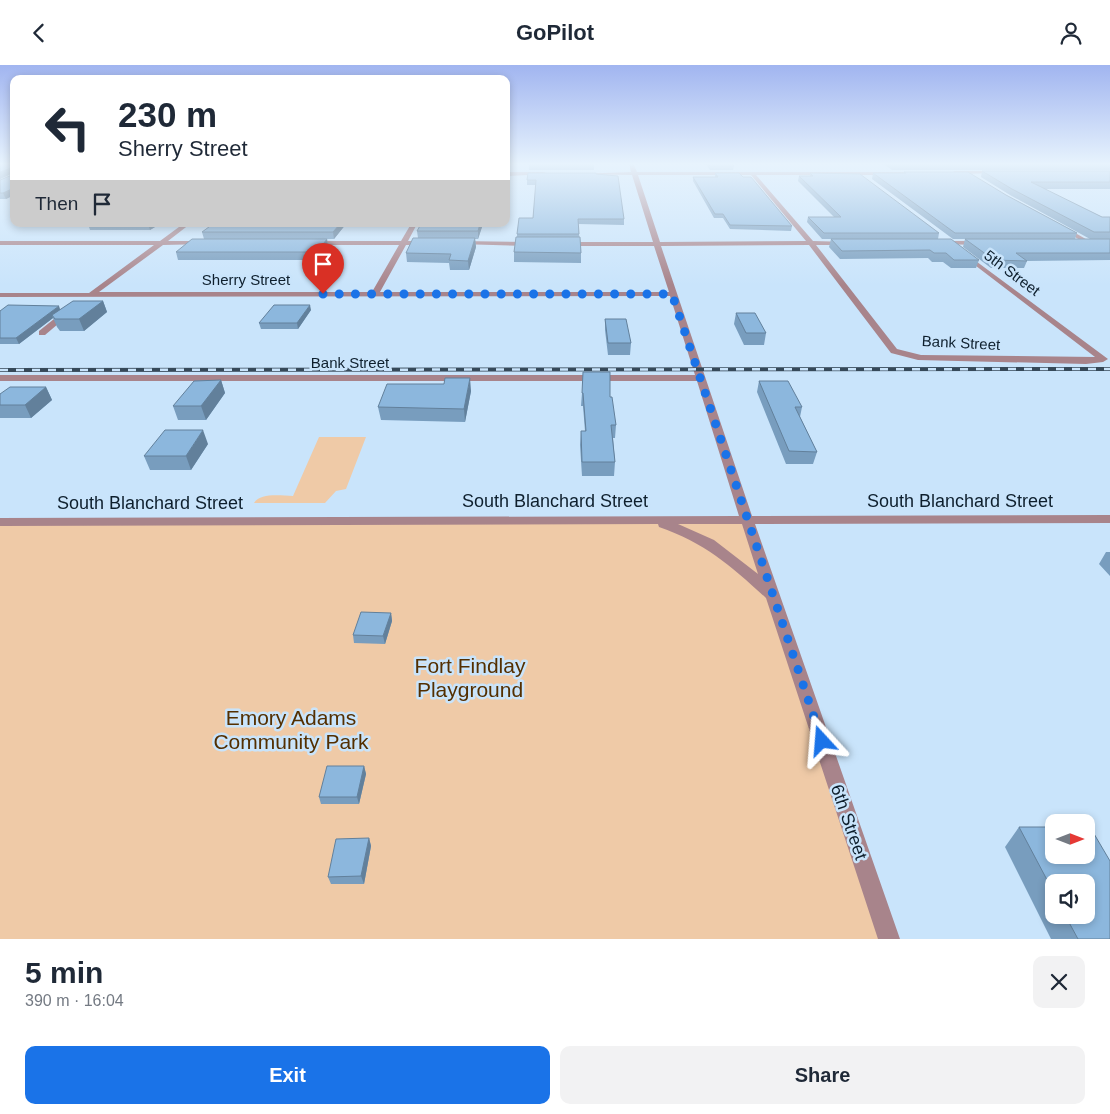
<!DOCTYPE html>
<html lang="en">
<head>
<meta charset="utf-8">
<style>
	:root { --surface:#fff; --page:#f2f2f3; --text:#1f2937; --muted:#747a83; --accent:#1a73e8 }
	body { margin:0; font-family:Arial,sans-serif; background:var(--page); color:var(--text); height:100vh; display:flex; flex-direction:column; font-size:19px; white-space:nowrap }
	* { box-sizing:border-box; margin:0 }
	p { font-size:16px; color:var(--muted) }
	.icon { flex:none; width:28px; height:28px; fill:none; stroke:currentColor; stroke-width:2; stroke-linecap:round; stroke-linejoin:round }
	.map { position:relative; height:874px; overflow:hidden }
	.drawer { display:flex; flex-direction:column; background:var(--surface); flex:1 }
	.drawer>* { flex:none }
	.banner { position:absolute; left:10px; top:10px; width:500px; height:152px; border-radius:10px; box-shadow:0 2px 8px #0003; background:#fff; color:var(--text); overflow:hidden }
	.needle { width:32px; rotate:90deg }
	.buttons { position:absolute; left:1045px; top:749px; display:grid; gap:10px }
	.buttons a { display:grid; place-items:center; width:50px; height:50px; border-radius:10px; background:var(--surface); box-shadow:0 2px 8px #0003; font-size:25px }
	.pin { position:absolute; display:grid; place-items:center; width:42px; height:42px; color:#fff; margin:-51px -21px; border-radius:50% 50% 50% 0; rotate:-45deg; box-shadow:0 0 5px #0007 }
	.pin .icon { rotate:45deg }
	.me { position:absolute; width:55px; margin:-28px; rotate:341deg; stroke-linejoin:round; filter:drop-shadow(0 0 4px #0008) }
	.turn { display:flex; align-items:center; gap:18px; height:105px; padding:0 25px; font-size:22px }
	.turn .icon { width:65px; height:65px; stroke-width:2.5 }
	.turn b { display:block; font-size:35px; line-height:42px }
	.then { display:flex; align-items:center; height:48px; padding:0 25px; background:#0003; gap:10px; font-size:19px }
	.round { display:grid; place-items:center; flex:none; width:52px; height:52px; border-radius:10px; background:var(--page) }
	.head { display:flex; align-items:center; justify-content:space-between; height:85px; padding:0 25px }
	h1 { font-size:30px; font-weight:600; line-height:38px }
	.primary-button { display:flex; gap:10px; margin-top:auto; padding:10px 25px }
	.primary-button a { flex:1; height:58px; border-radius:10px; background:var(--accent); color:#fff; font-size:20px; font-weight:600; line-height:58px; text-align:center }
	.primary-button a+a { background:var(--page); color:var(--text) }
	header { display:flex; justify-content:space-between; align-items:center; height:65px; padding:0 25px; background:var(--surface); font-size:22px; font-weight:600 }
	.map>svg:first-child { display:block }
	.green { fill:#efcaa7 }
	.lines { fill:none; stroke-linecap:round; stroke-linejoin:round }
	.minor { fill:#a8848b; fill-rule:evenodd }
	.rail-casing { stroke:#364959; stroke-width:4 }
	.rail { stroke:#c9e4fb; stroke-width:2.5; stroke-dasharray:8; stroke-linecap:butt }
	.wall { fill:#789dbe; fill-rule:evenodd }
	.shaded-wall { fill:#62809b }
	.building { fill:#8cb7dd; stroke:#62809b }
	.route { stroke:#1a73e8; stroke-width:9; stroke-dasharray:0 16.2 }
	.labels { text-anchor:middle; stroke-width:5; stroke-linejoin:round; paint-order:stroke }
	.far-street-label { font-size:15px; fill:#0e1f2d; stroke:#c9e4fb }
	.street-label { font-size:18px; fill:#0e1f2d; stroke:#c9e4fb }
	.near-park-label { font-size:21px; fill:#542f00; stroke:#c9e4fb }
</style>
</head>
<body>
<header><svg class="icon" aria-label="back" viewBox="0 0 24 24"><path d="M15 5l-7 7 7 7"/></svg>GoPilot<svg class="icon" aria-label="person" viewBox="0 0 24 24"><circle cx="12" cy="8" r="4"/><path d="M4 21q1-7 8-7t8 7"/></svg></header>
<div class="map">
<svg width="1110" height="874" viewBox="0 0 1110 874">
	<rect width="100%" height="100%" fill="#c9e4fb"/>
	<!-- green -->
	<path class="green" d="M319,372h47l-20,52 -10,2 -11,12h-71c7,-11 28,-7 39,-7z
		M747,455l142,419h-889v-417z"/>
	<g class="lines">
		<!-- minor -->
		<path class="minor" d="M629,98h4l4,9h284l-2,3h-163l57,66 36,1v2l-2,1h-31l81,104 24,6 174,2 -132,-101v-2l2,-1 143,106 -5,3 -17,2 -168,-4 -27,-7 -82,-108 -148,1 91,270 358,-1v8l-355,1 145,415h-22l-112,-341c-35,-32 -61,-55 -107,-71l-1,-3 -658,2v-8l739,-2 -42,-135h-697v-6h695l-25,-79 -670,1v-4h89l65,-48h-154v-4h160l23,-17h7l-22,17h37l2,1v2l-44,1 -64,47h273l27,-47h-87l-3,-2 3,-2h89l10,-17h6l-9,17h19l3,2 -3,2h-21l-26,47h289l-15,-46h-89l-3,-2 3,-2h88l-21,-67 -56,-1 55,-2zM638,110h113l55,66 -146,1zM678,459h64l16,50 -44,-34z
			M954,106h45l3,2 -50,1z
			M506,107h38l3,2 -41,2z
			M1063,161l28,16 1,1 -5,1 -26,-15 -1,-1z
			M460,176l70,1 3,2 -3,2 -72,-2v-2z
			M940,176h40l3,2 -3,2 -42,-1 -1,-1z
			M64,246l7,2 -26,22h-6v-4z"/>
		<!-- rail casing -->
		<g class="rail-casing">
			<path id="rail" d="M0,305l1110,-1"/>
		</g>
		<!-- rail -->
		<use href="#rail" class="rail"/>
	</g>
	<!-- wall -->
	<path class="wall" d="M0,98h14v32l-8,4h-6v-19l12,-5 1,-2 -13,6z
		M529,98h65v7h-65z
		M705,98h26l3,3 -1,4h-23z
		M882,98h228v7h-218z
		M982,106h128v18h-66l58,28h8v22h-20l-80,-44 -29,-18z
		M904,107l102,23 71,38 -2,6h-122l-81,-60 1,-6h30z
		M715,108l28,4 49,49 -1,5 -61,-2 -7,-11h-9l-21,-37v-4h22z
		M810,108l129,60 -1,6 41,21 -3,8h-25l-8,-6h-11l-4,-4 -88,1 -11,-12 2,-8h-9l-15,-17 1,-5h26l-36,-36 1,-5h11z
		M596,109l28,45v6l-46,-1 3,29v10l-67,-1v-10l3,-15v-3l16,-16 3,-33h-9v-5z
		M88,159h72l-10,6h-60z
		M213,159h133l-12,15h-7l1,8 -10,13h-140l-2,-8 28,-13 -2,-7z
		M483,159l-5,15h-3l1,8 -7,23h-19l-1,-7 -42,-1 -1,-9 12,-15 -1,-7z
		M965,174h145v21l-83,1 -3,7h-33l-28,-21z
		M103,236l4,11 -23,19h-24l-3,-4 -4,-9 -34,26h-19v-33l60,-1z
		M311,245l-13,19h-37l-2,-6z
		M736,248l30,20 -2,12h-20l-10,-21z
		M605,254l26,24 -1,12h-22l-3,-25z
		M221,315l4,13 -19,27h-28l-5,-14z
		M759,316l43,26 -2,10 17,35 -4,12h-27l-29,-72z
		M444,319l27,7 -6,31 -84,-2 -3,-13z
		M46,322l6,13 -21,18h-31v-24z
		M582,328l28,4 6,28 -1,13h-2l2,24 -1,14h-32l-2,-31 1,-14h4l-2,-25h-2z
		M208,379l-17,26h-41l-6,-14z
		M1106,487h4v24l-11,-12z
		M391,548l1,8 -7,23 -31,-1 -1,-8z
		M364,701l2,8 -7,30h-38l-2,-7z
		M1019,762l91,112h-59l-46,-92zM1054,818l32,32h-32z
		M369,773l2,8 -7,38h-33l-3,-7z"/>
	<!-- shaded-wall -->
	<path class="shaded-wall" d="M11,103l2,5 -13,6v-7z
		M14,123v7l-8,4 -3,-6z
		M148,159h12l-10,6z
		M340,159h6l-12,15 -1,-7z
		M480,159h3l-5,15v-8z
		M475,173l1,9 -7,23 -1,-9z
		M327,174l1,8 -10,13 -1,-8z
		M103,236l4,11 -23,19 -5,-12z
		M310,240l1,5 -13,19 -1,-6z
		M59,241l2,6 -9,3 1,3 -34,26 -3,-6z
		M470,313l1,13 -6,31 -1,-13z
		M221,315l4,13 -19,27 -5,-14z
		M46,322l6,13 -21,18 -6,-13z
		M203,365l5,14 -17,26 -5,-14z
		M391,548l1,8 -7,23 -2,-8z
		M364,701l2,8 -7,30 -2,-7z
		M369,773l2,8 -7,38 -3,-8z"/>
	<!-- building -->
	<path class="building" d="M0,98h14v25l-11,5h-3v-13l12,-5 2,-5 -3,-2 -11,4z
		M708,98h23l3,3h-24z
		M892,98h218v1h-217z
		M982,106h128v11h-79l71,35h8v15h-16l-82,-43z
		M904,107h64l38,23 71,38h-122l-82,-60h33z
		M528,108h68v1l22,2 6,43h-46l1,15h-62l2,-16h14l3,-38h-9z
		M715,108h24l4,4h8l41,49 -62,-1 -7,-11h-8l-22,-37h25z
		M810,108l50,1 79,59h-115l-16,-16h33l-42,-41h14z
		M213,159h127l-7,8h-131z
		M421,159h59l-2,7h-61z
		M516,172h64l1,16 -67,-1z
		M413,173h62l-7,23 -19,-1 2,-6 -45,-1z
		M192,174h135l-10,13h-141z
		M831,174h120l28,21h-25l-8,-7h-12l-4,-3 -88,1z
		M965,174h145v14h-94l11,8 -33,-1z
		M73,236h30l-24,18h-24l-3,-4z
		M8,240l51,1 -43,32h-16v-27z
		M274,240h36l-13,18h-38z
		M736,248h19l11,20h-20z
		M605,254h21l5,24h-23z
		M583,307h27v25h2l4,28h-5l4,37h-33l-1,-31h5l-3,-38h-1z
		M445,313h25l-6,31 -86,-2 9,-23h57z
		M221,315l-20,26h-28l21,-25z
		M759,316h29l14,26h-7l22,45 -28,-1z
		M10,322h36l-21,18h-25v-11z
		M165,365h38l-17,26h-42z
		M361,547l30,1 -8,23 -30,-1z
		M327,701h37l-7,31h-38z
		M1019,762h35v28h32v-28h4l20,34v78h-32l-13,-24h21v-32h-32v10z
		M369,773l-8,38 -33,1 8,-38z"/>
	<!-- sky -->
	<linearGradient id="sky" x2="0" y2="1"><stop stop-color="#a1b5f0"/><stop offset="0.45" stop-color="#e7f3fd"/><stop offset="1" stop-color="#e7f3fd" stop-opacity="0"/></linearGradient>
	<rect width="1110" height="220" fill="url(#sky)"/>
	<g class="lines">
		<!-- route -->
		<path class="route" d="M323,229h349l150,447"/>
	</g>
	<g class="labels">
		<!-- far-street labels -->
		<g class="far-street-label">
			<text transform="translate(1012 208) rotate(37)" y="5">5th Street</text>
			<text x="246" y="220">Sherry Street</text>
			<text transform="translate(961 278) rotate(3)" y="5">Bank Street</text>
			<text x="350" y="303">Bank Street</text>
		</g>
		<!-- street labels -->
		<g class="street-label">
			<text x="555" y="442">South Blanchard Street</text>
			<text x="960" y="442">South Blanchard Street</text>
			<text x="150" y="444">South Blanchard Street</text>
			<text transform="translate(849 757) rotate(71)" y="6">6th Street</text>
		</g>
		<!-- near-park labels -->
		<g class="near-park-label">
			<text x="470" y="608">Fort Findlay<tspan x="470" dy="24">Playground</tspan></text>
			<text x="291" y="660">Emory Adams<tspan x="291" dy="24">Community Park</tspan></text>
		</g>
	</g>
</svg>
<div class="buttons">
<a><svg class="needle" viewBox="-14 -14 28 28"><path d="M0-13l5 13h-10z" fill="#e53935"/><path d="M0 13l5-13h-10z" fill="#747a83"/></svg></a>
<a><svg class="icon" aria-label="sound" viewBox="0 0 24 24"><path d="M4 9h4l5-4v14l-5-4H4zM17 9q2 3 0 6"/></svg></a>
</div>
<div class="pin" style="left:323px;top:229px;background:#d93025"><svg class="icon" aria-label="arrive" viewBox="0 0 24 24"><path d="M6 21V4h12l-3 4 3 4H6"/></svg></div>
<svg class="me" style="left:822px;top:676px" viewBox="-20 -20 40 40"><path d="M0-17L14 15 0 8-14 15z" fill="#1a73e8" stroke="#fff" stroke-width="4"/></svg>
<div class="banner">
<div class="turn"><svg class="icon" aria-label="left" viewBox="0 0 24 24"><path d="M17 20v-9H6M10 6l-5 5 5 5"/></svg><div><b>230 m</b>Sherry Street</div></div>
<div class="then">Then<svg class="icon" aria-label="arrive" viewBox="0 0 24 24"><path d="M6 21V4h12l-3 4 3 4H6"/></svg></div>
</div>
</div>
<section class="drawer">
<div class="head"><div><h1>5 min</h1><p>390 m · 16:04</p></div><a class="round"><svg class="icon" aria-label="close" viewBox="0 0 24 24"><path d="M6 6l12 12M18 6L6 18"/></svg></a></div>
<div class="primary-button"><a>Exit</a><a>Share</a></div>
</section>
</body>
</html>
